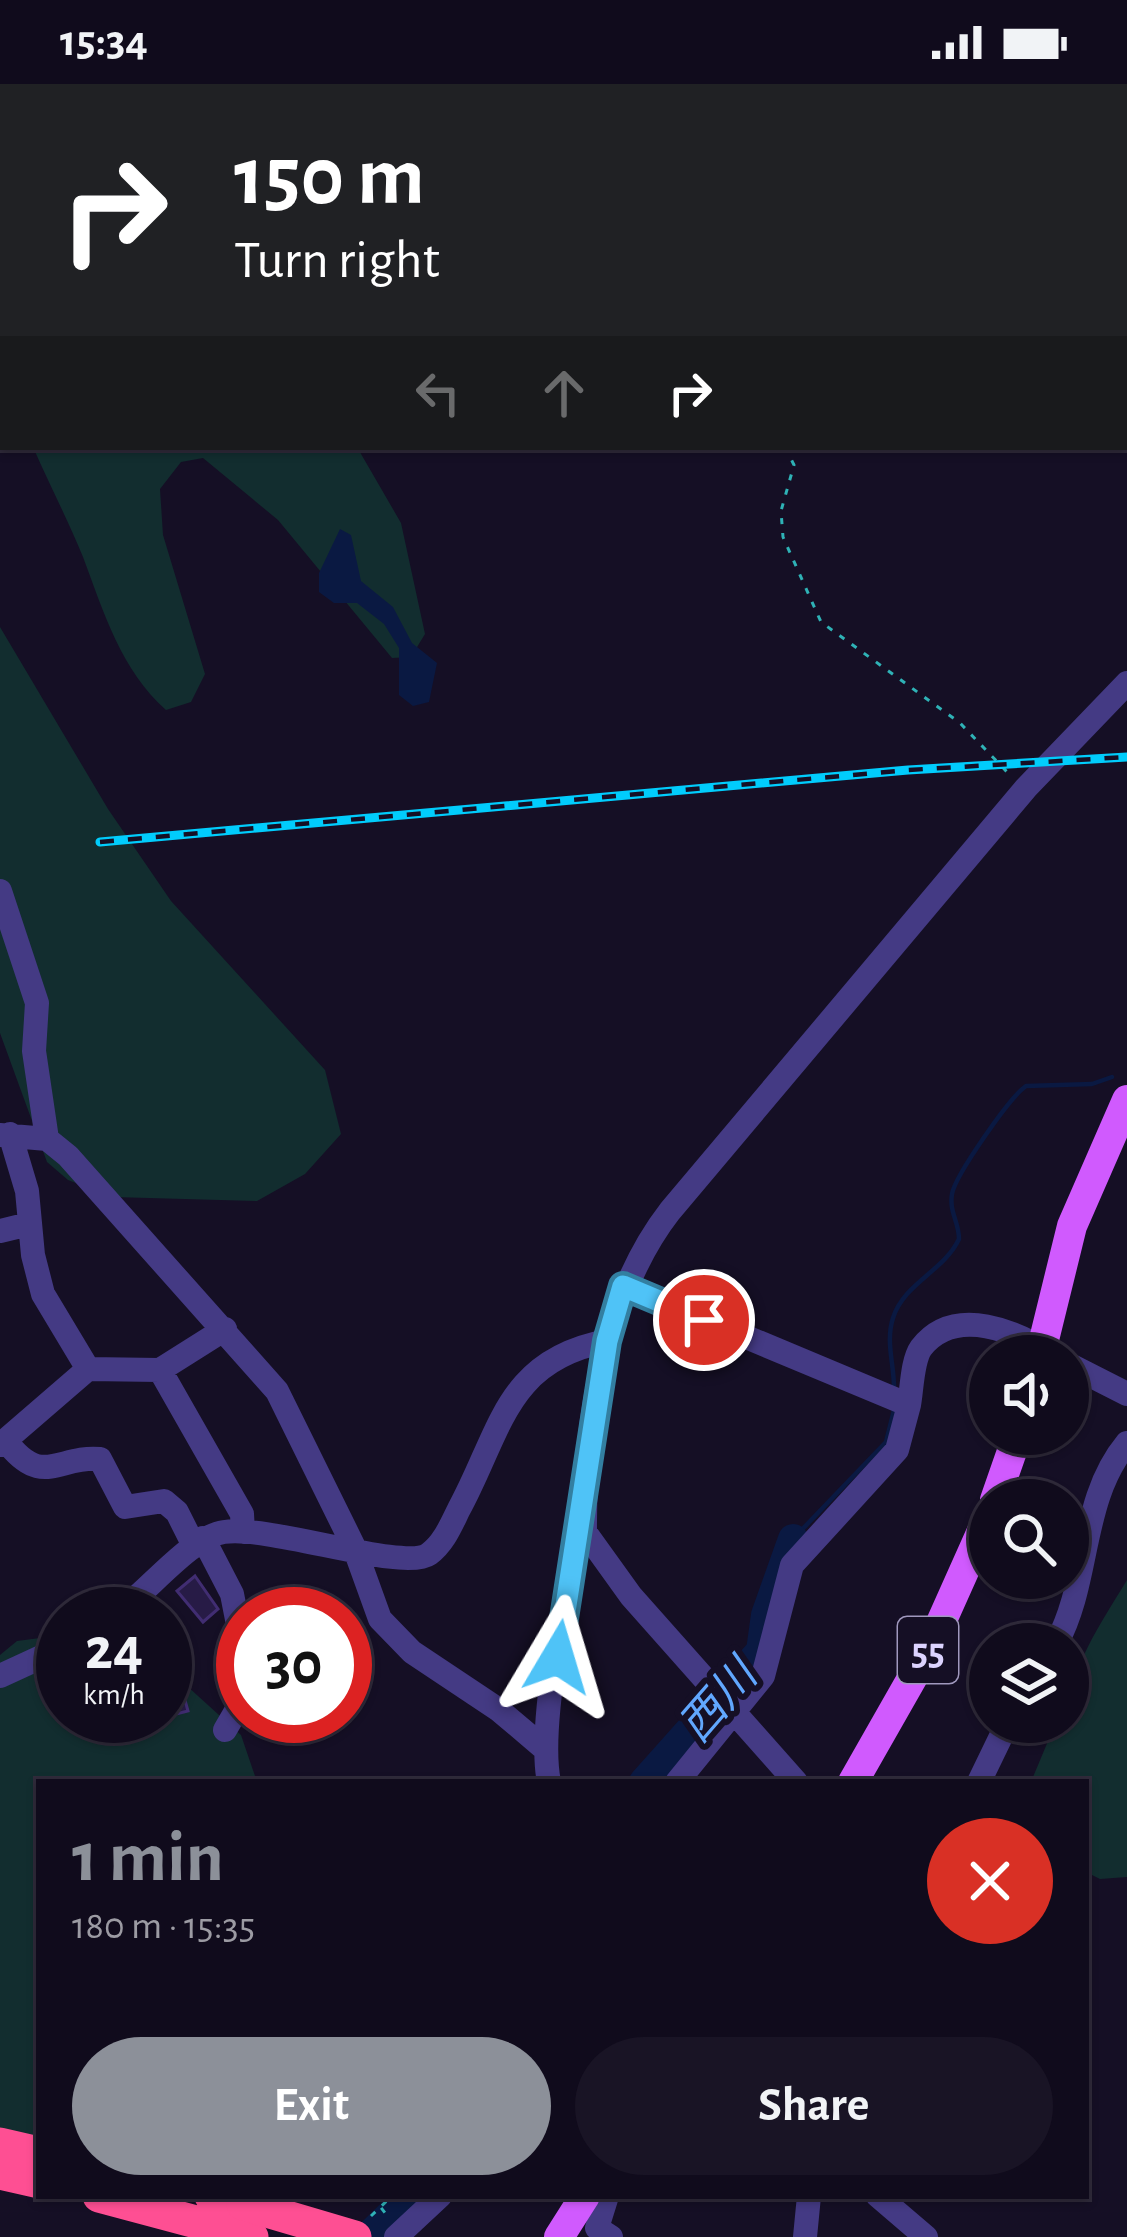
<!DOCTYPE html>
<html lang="en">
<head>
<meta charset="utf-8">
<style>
	:root { --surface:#100b1c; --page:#191425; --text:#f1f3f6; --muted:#9c9ba3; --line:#302b3b; --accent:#8c9099 }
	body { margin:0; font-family:"Alegreya Sans","Noto Sans JP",sans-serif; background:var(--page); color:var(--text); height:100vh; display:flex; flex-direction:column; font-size:45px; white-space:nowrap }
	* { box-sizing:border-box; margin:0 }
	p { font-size:39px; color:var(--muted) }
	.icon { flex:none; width:66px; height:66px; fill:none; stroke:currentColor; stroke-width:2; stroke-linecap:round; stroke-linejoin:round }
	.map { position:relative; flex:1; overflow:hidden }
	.details { position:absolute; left:36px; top:1695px; width:1053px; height:420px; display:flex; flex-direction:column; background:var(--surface); border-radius:0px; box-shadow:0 3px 9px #0004,0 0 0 3px var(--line) }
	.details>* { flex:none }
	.top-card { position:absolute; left:0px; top:0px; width:1128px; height:366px; box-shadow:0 3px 9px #0004,0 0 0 3px var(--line); background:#202124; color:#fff; overflow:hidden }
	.tools { position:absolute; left:969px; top:1251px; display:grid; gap:24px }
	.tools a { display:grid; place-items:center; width:120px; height:120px; border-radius:50%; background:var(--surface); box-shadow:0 3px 9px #0004,0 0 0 3px var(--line); font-size:60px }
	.speed { position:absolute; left:36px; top:1503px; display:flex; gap:24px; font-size:60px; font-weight:700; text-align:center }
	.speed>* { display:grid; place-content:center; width:156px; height:156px; border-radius:50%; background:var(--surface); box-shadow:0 3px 9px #0004,0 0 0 3px var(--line); line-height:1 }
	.speed small { font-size:30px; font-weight:400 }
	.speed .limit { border:18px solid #d22; background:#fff; color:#111 }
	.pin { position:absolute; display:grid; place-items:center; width:102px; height:102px; color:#fff; margin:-51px; border:6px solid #fff; border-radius:50%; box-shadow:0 3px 12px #0007 }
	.me { position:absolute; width:132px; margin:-66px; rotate:7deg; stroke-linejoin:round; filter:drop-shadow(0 0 9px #0008) }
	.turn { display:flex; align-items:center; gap:42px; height:252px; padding:0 36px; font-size:54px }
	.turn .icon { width:156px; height:156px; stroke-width:2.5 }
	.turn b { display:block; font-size:84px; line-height:102px }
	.lanes { display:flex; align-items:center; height:114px; padding:0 36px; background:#0003; justify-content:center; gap:60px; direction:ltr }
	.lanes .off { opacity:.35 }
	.round { display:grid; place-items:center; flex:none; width:126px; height:126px; border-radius:63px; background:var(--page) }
	.head { display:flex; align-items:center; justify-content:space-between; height:204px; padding:0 36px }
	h1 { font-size:72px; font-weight:700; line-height:90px; color:var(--accent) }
	.button { display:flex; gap:24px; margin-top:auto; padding:24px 36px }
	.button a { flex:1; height:138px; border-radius:72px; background:var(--accent); color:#fff; font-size:48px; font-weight:700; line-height:138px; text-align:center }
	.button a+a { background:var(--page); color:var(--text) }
	.status { display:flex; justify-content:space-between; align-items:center; height:84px; padding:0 60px; background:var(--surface); direction:ltr }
	.status svg { height:33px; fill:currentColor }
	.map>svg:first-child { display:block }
	.green { fill:#122d2f }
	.water { fill:#0a1942 }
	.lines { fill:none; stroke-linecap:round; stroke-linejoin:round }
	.stream { stroke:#0a1942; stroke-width:4.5 }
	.river { stroke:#0a1942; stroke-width:30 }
	.building { fill:#271b46; stroke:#412d72; stroke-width:3 }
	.minor-tunnel { stroke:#332c46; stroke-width:24; stroke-dasharray:24 12; stroke-linecap:butt }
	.path { stroke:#2fb2b6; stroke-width:3; stroke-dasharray:6 9; stroke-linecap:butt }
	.minor { stroke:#443a84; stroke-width:24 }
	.major { stroke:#d05afe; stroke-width:30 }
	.highway { stroke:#fe4f93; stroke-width:33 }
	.rail-casing { stroke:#01ccfc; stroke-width:9 }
	.rail { stroke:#150f25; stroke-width:4.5; stroke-dasharray:14; stroke-linecap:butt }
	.highway-bridge { stroke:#fe4f93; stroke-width:33 }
	.route-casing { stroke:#337fa1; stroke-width:30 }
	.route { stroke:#4fc3f7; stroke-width:21 }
	.labels { text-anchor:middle; stroke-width:12; stroke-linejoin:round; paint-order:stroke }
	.shield { fill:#150f25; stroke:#a098be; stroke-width:3 }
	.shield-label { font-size:39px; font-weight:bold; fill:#dcd3ff }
	.water-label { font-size:45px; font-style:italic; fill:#61a7fe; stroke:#150f25 }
</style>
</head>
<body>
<div class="status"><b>15:34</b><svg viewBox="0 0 49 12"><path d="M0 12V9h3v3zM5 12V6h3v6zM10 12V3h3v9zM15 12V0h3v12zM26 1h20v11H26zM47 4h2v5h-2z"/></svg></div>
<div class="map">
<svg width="1127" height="2153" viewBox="0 0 1127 2153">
	<rect width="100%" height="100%" fill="#150f25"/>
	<!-- green -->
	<path class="green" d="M0,0l92,3h-89v293z
		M342,0h714l-709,3z
		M33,363h324l44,76 24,111 -14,23 -19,1 -114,-138 -75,-62 -22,4 -21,27 3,46 42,139 -14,28 -25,8c-45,-40 -62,-97 -83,-153 -15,-37 -34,-73 -50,-110z
		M0,543l108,182 63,92 154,169 16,64 -36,40 -48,27 -144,-4 -45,-17 -21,-18 -47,-129z
		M1127,1496v297l-27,2 -14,-7v-90h-53v-5l23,-55h12c0,-53 32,-97 59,-142z
		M63,1551v81h102v-50l76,69 16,47h-218v362l-39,-10v-479l17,-14z"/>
	<!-- water -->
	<path class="water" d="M340,445l11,6 10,46 32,26 19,36 25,20 -8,39 -16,4 -14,-11v-47l-15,-24 -27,-21h-23l-15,-11v-19z"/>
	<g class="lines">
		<!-- stream -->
		<path class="stream" d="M894,1308c1,-26 -9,-49 -1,-74 11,-35 51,-47 66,-79 0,-17 -10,-27 -7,-45 3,-18 57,-96 74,-108l66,-2 20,-7
			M793,1455l93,-97 8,-32"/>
		<!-- river -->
		<path class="river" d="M644,1698l117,-131 5,-36 27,-76
			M368,2153l42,-41"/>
	</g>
	<!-- building -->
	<path class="building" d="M195,1492l23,33 -15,13 -26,-31z
		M177,1588l11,39 -20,5 -3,-41z"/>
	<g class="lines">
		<!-- minor-tunnel -->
		<path class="minor-tunnel" d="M341,0l3,3"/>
		<!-- path -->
		<path class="path" d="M785,363l9,18 -13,46 2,26 38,85 139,101 49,51
			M372,2112l17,22
			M371,2132l21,-20"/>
		<!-- minor -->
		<path class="minor" d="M0,807l37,112 -3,48 13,88
			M10,1050l17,57 6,64 10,39 45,75
			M0,1051l47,4 21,17 209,235 77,156 26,72 32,33 87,58 46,39
			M0,1147l29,-7
			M624,1202l285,119c3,-16 3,-44 12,-57 34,-44 97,-16 133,8
			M1068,1280l59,30
			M160,1286l82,144 1,18
			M6,1357c36,48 53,14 94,18l25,48 39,-6 13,11 17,34
			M0,1361l88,-76 72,1 65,-41
			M203,1454l29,56 11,56
			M116,1530c31,-21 74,-77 108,-82 47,-7 180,40 205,22 15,-11 22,-29 30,-45 42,-77 46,-149 148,-168
			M1056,1560c35,-64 23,-143 71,-201
			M0,1592l63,-29
			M225,1646l18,-31
			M549,1698c-12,-57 19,-203 33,-264
			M677,1698l86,-106 29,-111 105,-115 12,-45
			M796,1698l-165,-186 -46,-64c-1,-106 19,-236 85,-321l356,-423 101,-105
			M979,1698l29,-60
			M607,2112l-10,32 14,9
			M878,2112l48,41
			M396,2153l44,-41
			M805,2153l4,-41"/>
		<!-- major -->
		<path class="major" d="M0,104h3
			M1125,143l2,1
			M1040,1272l32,-130 55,-126
			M995,1416l23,-66
			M853,1698l78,-137 59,-132
			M559,2153l26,-41"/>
		<!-- highway -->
		<path class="highway" d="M0,2060l39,9
			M0,2089l39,9
			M99,2112l153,41
			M211,2112l32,8"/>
		<!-- rail casing -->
		<g class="rail-casing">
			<path id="rail" d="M100,758l808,-72 219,-13"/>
		</g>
		<!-- rail -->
		<use href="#rail" class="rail"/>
		<!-- highway-bridge -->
		<path class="highway-bridge" d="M243,2120l112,33"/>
	</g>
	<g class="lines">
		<!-- route casing -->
		<g class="route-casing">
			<path id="route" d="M558,1573l49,-316 16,-55 81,34"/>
		</g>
		<!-- route -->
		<use href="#route" class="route"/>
	</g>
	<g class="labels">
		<!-- shield labels -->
		<rect class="shield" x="898" y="1533" width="60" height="66" rx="9"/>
		<g class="shield-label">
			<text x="928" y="1580">55</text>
		</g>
		<!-- water labels -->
		<g class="water-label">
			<text transform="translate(717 1616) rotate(-49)" y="16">西川</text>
		</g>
	</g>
</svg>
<div class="tools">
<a><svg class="icon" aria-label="sound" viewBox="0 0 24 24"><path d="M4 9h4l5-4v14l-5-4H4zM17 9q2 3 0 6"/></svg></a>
<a><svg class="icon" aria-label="search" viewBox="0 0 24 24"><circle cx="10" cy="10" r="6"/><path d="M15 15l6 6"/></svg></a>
<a><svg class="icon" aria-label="layers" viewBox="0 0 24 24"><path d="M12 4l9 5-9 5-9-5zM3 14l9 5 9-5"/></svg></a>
</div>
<div class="speed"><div>24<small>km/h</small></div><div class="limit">30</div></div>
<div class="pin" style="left:704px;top:1236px;background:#d93025"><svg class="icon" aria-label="arrive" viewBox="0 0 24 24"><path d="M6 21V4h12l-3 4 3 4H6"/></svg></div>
<svg class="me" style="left:558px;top:1573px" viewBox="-20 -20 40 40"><path d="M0-17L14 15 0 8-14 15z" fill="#4fc3f7" stroke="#fff" stroke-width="4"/></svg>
<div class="top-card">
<div class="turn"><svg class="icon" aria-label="right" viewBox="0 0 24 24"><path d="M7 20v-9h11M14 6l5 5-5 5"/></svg><div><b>150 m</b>Turn right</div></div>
<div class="lanes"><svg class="icon off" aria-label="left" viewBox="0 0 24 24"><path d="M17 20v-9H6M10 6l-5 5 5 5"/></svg><svg class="icon off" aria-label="ahead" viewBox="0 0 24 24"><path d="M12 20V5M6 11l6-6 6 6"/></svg><svg class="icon" aria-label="right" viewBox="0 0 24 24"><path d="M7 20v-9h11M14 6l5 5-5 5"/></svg></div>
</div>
<section class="details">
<div class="head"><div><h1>1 min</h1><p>180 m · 15:35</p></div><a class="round" style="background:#d93025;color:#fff"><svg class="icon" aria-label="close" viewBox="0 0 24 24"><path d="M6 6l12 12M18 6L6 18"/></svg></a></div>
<div class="button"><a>Exit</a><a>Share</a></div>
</section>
</div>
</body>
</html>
